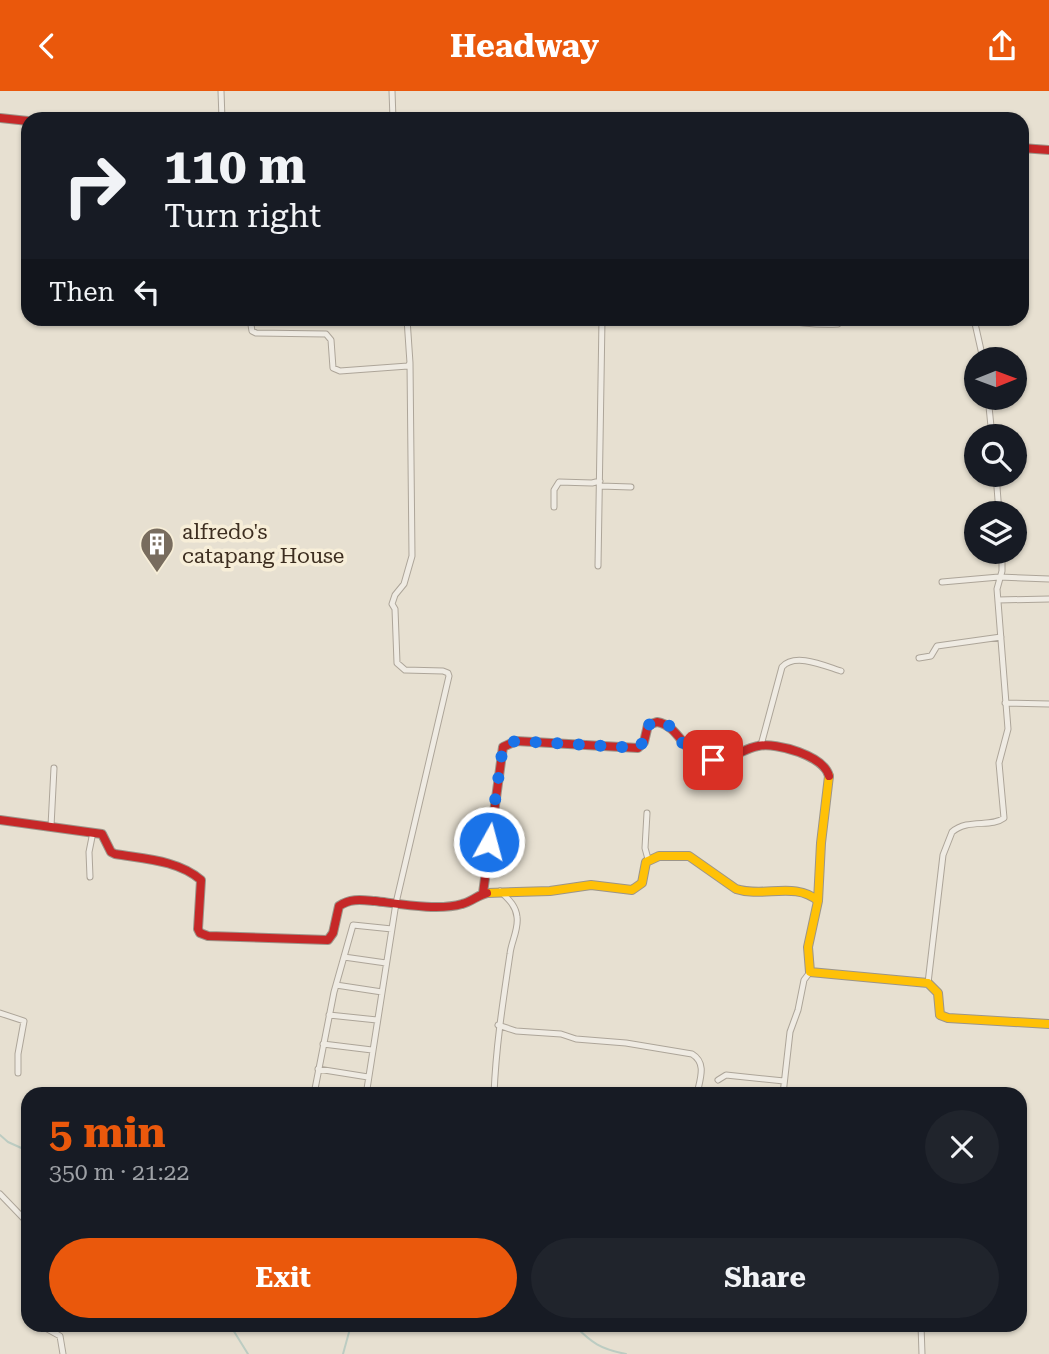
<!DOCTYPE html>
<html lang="en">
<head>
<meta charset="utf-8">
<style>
	:root { --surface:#171b24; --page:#20242c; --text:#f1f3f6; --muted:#9ea1a6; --accent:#ea580c }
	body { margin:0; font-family:"Roboto Serif",serif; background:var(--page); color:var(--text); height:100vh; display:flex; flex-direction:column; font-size:26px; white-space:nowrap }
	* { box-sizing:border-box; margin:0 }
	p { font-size:23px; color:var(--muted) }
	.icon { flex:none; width:38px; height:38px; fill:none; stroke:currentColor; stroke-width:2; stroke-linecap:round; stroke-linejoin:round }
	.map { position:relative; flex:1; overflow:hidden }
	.drawer { position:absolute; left:21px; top:996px; width:1006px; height:245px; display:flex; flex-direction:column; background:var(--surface); border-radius:21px; box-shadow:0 2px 5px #0004 }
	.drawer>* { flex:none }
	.guide { position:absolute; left:21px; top:21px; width:1008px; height:214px; border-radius:21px; box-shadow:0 2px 5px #0004; background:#171b24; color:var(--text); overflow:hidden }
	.needle { width:46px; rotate:89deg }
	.tools { position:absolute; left:964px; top:256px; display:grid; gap:14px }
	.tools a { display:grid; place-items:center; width:63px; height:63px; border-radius:50%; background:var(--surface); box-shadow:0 2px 5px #0004; font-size:35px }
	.pin { position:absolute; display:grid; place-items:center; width:60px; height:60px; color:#fff; margin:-30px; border-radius:14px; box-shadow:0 4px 10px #0006 }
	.me { position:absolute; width:77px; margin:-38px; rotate:7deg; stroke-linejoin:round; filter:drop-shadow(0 0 5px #0008) }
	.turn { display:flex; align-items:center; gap:24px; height:147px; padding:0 28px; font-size:32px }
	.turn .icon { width:91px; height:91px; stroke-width:2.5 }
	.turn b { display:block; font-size:49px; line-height:60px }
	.then { display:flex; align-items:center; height:66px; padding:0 28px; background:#0003; gap:14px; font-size:26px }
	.round { display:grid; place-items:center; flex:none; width:74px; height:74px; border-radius:37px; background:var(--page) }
	.summary { display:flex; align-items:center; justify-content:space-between; height:119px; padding:0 28px }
	h1 { font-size:42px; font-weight:700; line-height:52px; color:var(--accent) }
	.button { display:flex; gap:14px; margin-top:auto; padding:14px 28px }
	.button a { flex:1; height:80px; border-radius:42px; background:var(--accent); color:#fff; font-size:28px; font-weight:700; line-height:80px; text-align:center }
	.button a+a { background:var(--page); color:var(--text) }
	header { display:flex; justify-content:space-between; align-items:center; height:91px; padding:0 28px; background:var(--accent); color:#fff; font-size:32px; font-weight:700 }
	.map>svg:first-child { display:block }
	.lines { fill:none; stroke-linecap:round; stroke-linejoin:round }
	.stream { stroke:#bcccc2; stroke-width:2 }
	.street-casing { stroke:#ada599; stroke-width:7 }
	.slow-casing { stroke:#9c958a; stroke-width:10 }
	.jam-casing { stroke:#9c958a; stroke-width:10 }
	.street { stroke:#efebe3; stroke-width:5 }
	.slow { stroke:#ffc107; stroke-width:8 }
	.jam { stroke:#c62828; stroke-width:8 }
	.route { stroke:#1a73e8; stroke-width:12; stroke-dasharray:0 21.6 }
	.labels { text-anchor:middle; stroke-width:7; stroke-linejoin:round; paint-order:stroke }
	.poi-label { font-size:21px; fill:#3d2e20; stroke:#f7eed8; text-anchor:start }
</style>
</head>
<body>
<header><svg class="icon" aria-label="back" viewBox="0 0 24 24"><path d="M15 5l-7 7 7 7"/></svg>Headway<svg class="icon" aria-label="share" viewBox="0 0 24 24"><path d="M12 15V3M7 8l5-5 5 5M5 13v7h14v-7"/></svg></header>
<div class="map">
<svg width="1049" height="1263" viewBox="0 0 1049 1263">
	<rect width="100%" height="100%" fill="#e7e0d1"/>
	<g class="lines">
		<!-- stream -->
		<path class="stream" d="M0,1044l8,7 20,9
			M230,1234l18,29
			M574,1234c18,18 26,24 52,29
			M343,1263l8,-29"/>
		<!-- street casing -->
		<g class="street-casing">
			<path id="street" d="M221,0l1,28
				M392,0l1,28
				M250,228l2,12 4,2 70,1 5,6 2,28 7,3 68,-5 2,-3 -3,-44
				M778,228c20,4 40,6 60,5l5,-5
				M974,228l9,40
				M988,306l4,39
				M996,383l3,39
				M600,395l31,1
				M554,416v-17l5,-8 33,1 8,-2
				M970,450l6,-1
				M598,475l4,-247
				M942,491l57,-5 50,2
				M998,509l51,-1
				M919,567l12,-2 6,-10 64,-9
				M1005,612l44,1
				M761,654l21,-78c13,-15 43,-1 59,4
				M647,722l-2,35 3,11
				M51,735l3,-58
				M90,786l-1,-25 4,-20
				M344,866l42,6
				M928,892l15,-128 9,-23c16,-14 39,-4 52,-14l-5,-55 9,-34 -11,-140 5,-18v-20
				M336,894l46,7
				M0,922l24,8 -6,33v19
				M329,924l48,5
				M498,934l18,6 45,3 15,5 50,4 66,11c15,9 8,25 5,40
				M323,953l49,6
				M318,978l50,8
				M718,989l8,-5 58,6
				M314,1003l20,-102 19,-67 39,4
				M344,1003h13
				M360,1003l7,-5 29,-186 53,-227 -1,-3 -5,-2 -38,-1 -8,-7 -2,-54 -3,-5 3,-9 9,-11 8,-28 -2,-193
				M494,1003c2,-48 9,-93 16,-140 1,-12 9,-25 7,-37 -1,-12 -10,-19 -17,-26
				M783,1003l7,-62 8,-22 6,-30 6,-8
				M0,1103l28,29
				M40,1234l20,11 3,18
				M921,1234l1,29"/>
		</g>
		<!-- slow casing -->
		<g class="slow-casing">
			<path id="slow" d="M829,685l-8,67 -3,58 -10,46 2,25 118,11 10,10 2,22 8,3 101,6
				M487,802l63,-2 41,-6 41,5 10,-7 4,-21 13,-6h30l47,33c27,9 60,-8 82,12"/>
		</g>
		<!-- jam casing -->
		<g class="jam-casing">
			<path id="jam" d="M0,27l28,3
				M1022,57l27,2
				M0,729l102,14 9,18 4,2c29,5 63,6 86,26l-3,49 2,4 8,3 120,4 5,-7 6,-27c12,-8 23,-6 36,-5 25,3 63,10 87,3 9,-2 16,-9 25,-11
				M483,802l20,-146 13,-6 122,7 6,-6 4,-17 9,-3c25,4 27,38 55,38 21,0 30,-11 46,-14 19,-4 66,10 71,30"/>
		</g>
		<!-- street -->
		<use href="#street" class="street"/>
		<!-- slow -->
		<use href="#slow" class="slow"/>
		<!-- jam -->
		<use href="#jam" class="jam"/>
	</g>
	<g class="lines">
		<!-- route -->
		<path class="route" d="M489,751l13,-89c2,-9 6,-10 14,-12l122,7 6,-7 4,-16 12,-4c22,6 19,38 53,39"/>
	</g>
	<!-- icons -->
	<defs>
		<g id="building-pin" transform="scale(1.75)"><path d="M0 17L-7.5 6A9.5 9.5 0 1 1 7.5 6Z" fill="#786c5e" stroke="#f7eed8"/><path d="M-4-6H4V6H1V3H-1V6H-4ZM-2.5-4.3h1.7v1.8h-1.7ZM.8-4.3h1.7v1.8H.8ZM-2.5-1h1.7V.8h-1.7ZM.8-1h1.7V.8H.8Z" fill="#fff"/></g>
	</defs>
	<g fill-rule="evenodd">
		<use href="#building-pin" x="157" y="453"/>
	</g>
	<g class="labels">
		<!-- poi labels -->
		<g class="poi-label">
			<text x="182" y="448">alfredo's<tspan x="182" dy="24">catapang House</tspan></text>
		</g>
	</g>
</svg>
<div class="tools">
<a><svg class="needle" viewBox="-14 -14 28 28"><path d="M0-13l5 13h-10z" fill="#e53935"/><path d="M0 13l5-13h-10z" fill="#9ea1a6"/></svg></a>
<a><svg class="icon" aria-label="search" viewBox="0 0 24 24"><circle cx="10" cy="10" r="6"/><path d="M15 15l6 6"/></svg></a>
<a><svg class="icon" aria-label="layers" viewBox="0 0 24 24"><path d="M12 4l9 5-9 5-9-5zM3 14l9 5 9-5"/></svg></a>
</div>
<div class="pin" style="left:713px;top:669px;background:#d93025"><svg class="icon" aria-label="arrive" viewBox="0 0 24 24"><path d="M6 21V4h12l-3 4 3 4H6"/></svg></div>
<svg class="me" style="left:489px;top:751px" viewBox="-20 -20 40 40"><circle r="17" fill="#1a73e8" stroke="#fff" stroke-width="3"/><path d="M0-11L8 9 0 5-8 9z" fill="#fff"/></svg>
<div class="guide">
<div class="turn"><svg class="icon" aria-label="right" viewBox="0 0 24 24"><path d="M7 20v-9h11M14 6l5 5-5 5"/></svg><div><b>110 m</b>Turn right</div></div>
<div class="then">Then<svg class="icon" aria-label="left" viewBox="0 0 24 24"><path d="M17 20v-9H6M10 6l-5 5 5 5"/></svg></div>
</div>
<section class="drawer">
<div class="summary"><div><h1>5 min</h1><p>350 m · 21:22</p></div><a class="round"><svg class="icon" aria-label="close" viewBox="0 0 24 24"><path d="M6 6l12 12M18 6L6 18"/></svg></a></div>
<div class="button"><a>Exit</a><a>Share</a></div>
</section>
</div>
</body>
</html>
